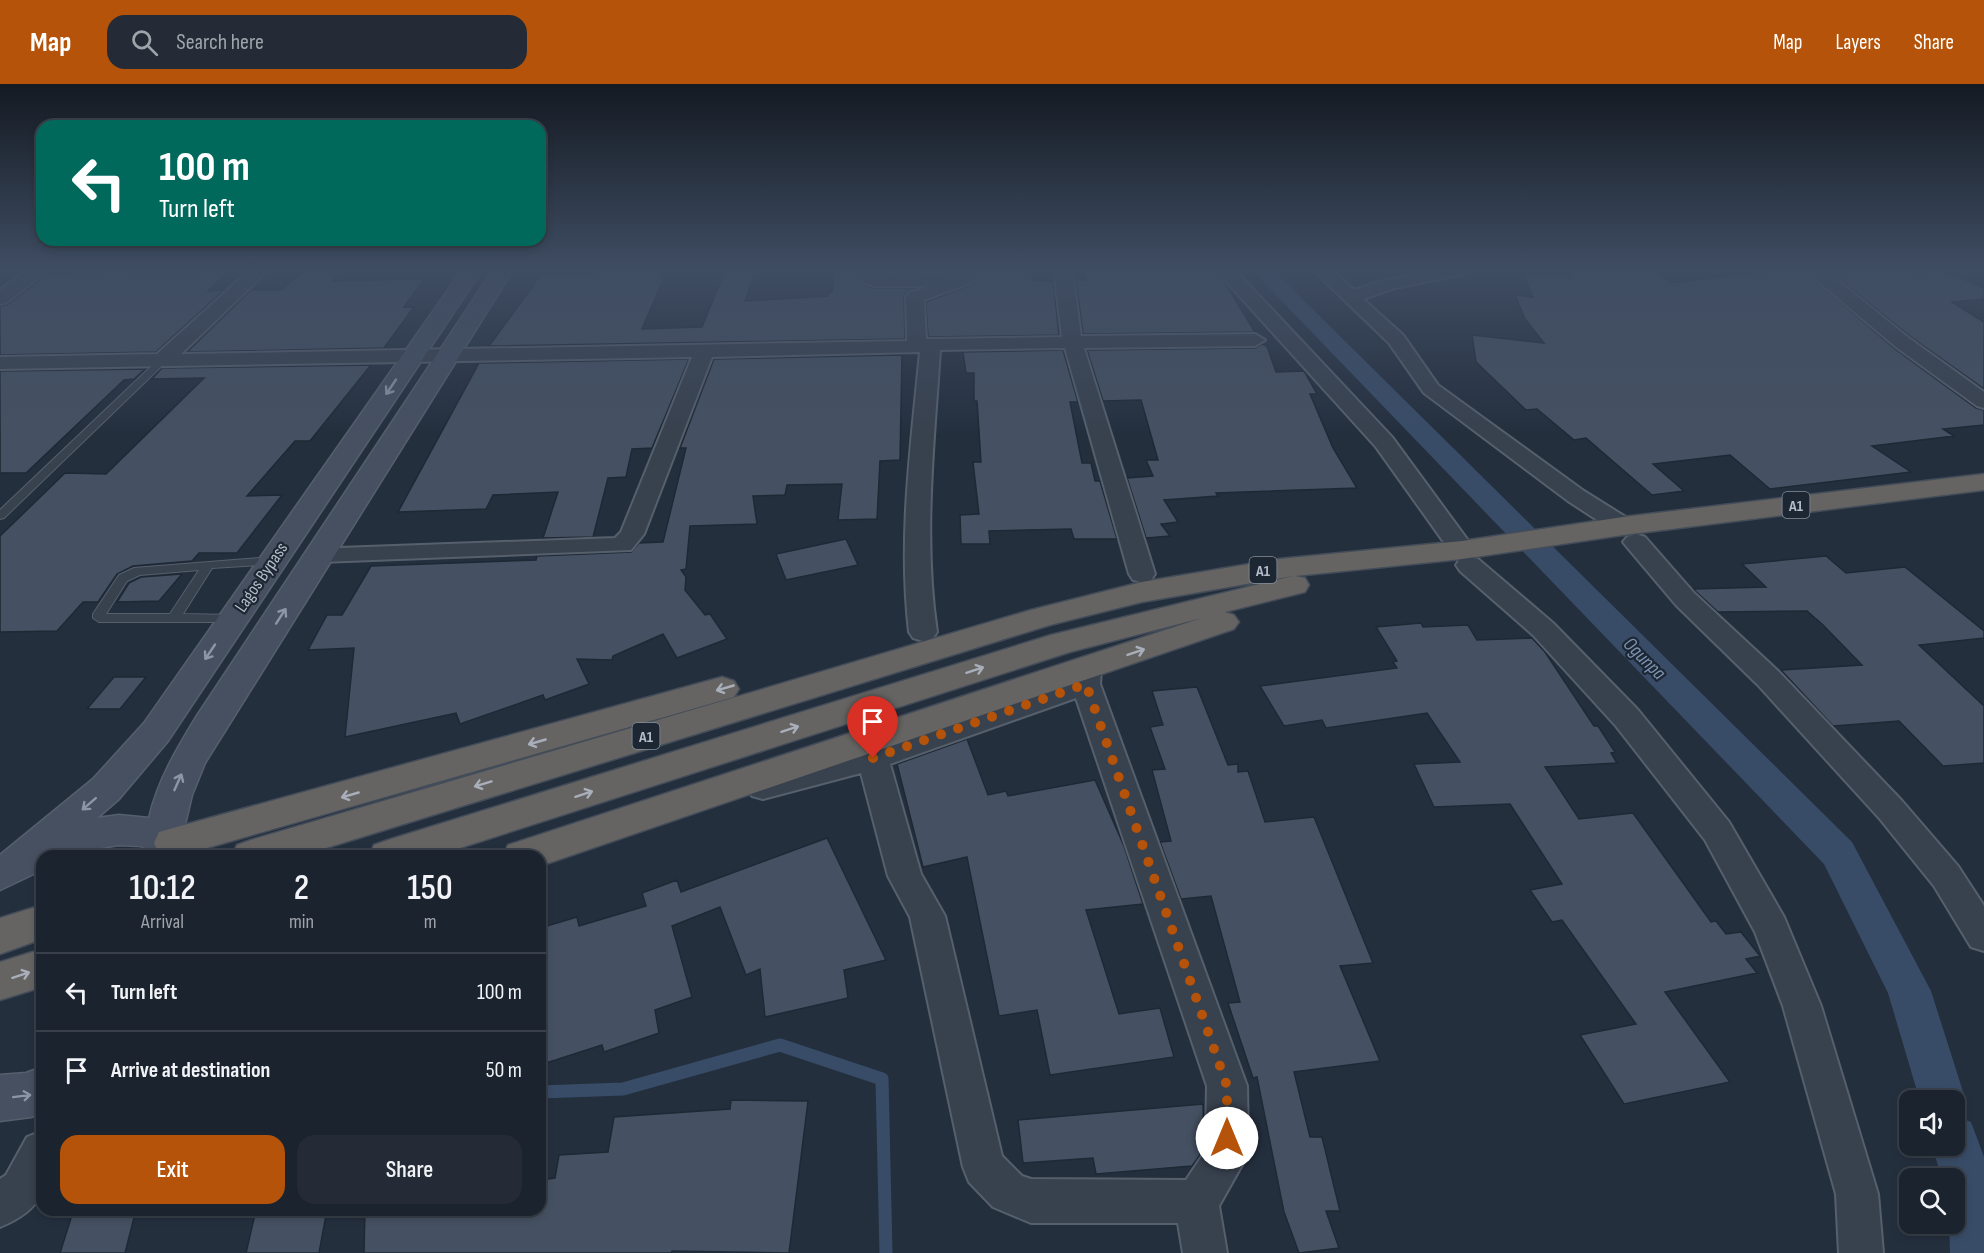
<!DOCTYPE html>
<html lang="en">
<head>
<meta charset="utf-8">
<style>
	:root { --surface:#1b232e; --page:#242b36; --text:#f1f3f6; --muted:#a0a4aa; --line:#39404a; --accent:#b45309 }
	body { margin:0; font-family:"Sofia Sans Condensed",sans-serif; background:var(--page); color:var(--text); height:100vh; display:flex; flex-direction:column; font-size:22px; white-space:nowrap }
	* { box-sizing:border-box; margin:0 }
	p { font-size:20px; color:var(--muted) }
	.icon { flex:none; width:33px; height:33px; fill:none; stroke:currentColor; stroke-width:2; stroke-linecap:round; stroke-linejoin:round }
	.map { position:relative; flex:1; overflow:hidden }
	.drawer { position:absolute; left:36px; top:766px; width:510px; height:366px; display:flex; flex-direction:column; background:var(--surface); border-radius:18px; box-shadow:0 3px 9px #0003,0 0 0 2px var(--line) }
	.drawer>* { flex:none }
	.top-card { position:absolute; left:36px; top:36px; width:510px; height:126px; border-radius:18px; box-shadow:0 3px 9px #0003,0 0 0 2px var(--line); background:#00695c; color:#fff; overflow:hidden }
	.tools { position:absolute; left:1899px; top:1006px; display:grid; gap:12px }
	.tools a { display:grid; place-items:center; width:66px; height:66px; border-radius:12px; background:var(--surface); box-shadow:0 3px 9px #0003,0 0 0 2px var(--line); font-size:30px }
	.pin { position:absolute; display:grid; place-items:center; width:51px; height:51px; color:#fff; margin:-62px -26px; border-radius:50% 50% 50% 0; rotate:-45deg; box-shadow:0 0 6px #0007 }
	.pin .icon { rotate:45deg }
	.me { position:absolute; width:66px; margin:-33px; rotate:0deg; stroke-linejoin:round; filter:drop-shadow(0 0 4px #0008) }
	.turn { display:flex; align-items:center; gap:21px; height:126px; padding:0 24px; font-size:27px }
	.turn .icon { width:78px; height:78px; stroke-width:2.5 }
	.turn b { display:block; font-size:42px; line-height:51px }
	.eta { display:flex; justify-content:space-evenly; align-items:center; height:102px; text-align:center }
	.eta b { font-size:36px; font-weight:600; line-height:42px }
	.primary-button { display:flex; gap:12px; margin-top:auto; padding:12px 24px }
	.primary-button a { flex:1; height:69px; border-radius:18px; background:var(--accent); color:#fff; font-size:24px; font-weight:600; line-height:69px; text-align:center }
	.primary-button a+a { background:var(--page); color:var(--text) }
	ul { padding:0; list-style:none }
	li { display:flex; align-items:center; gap:18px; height:78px; padding:0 24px; border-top:2px solid var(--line) }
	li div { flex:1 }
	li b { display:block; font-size:22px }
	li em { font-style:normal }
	header { display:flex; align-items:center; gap:36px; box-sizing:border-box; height:84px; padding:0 30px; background:var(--accent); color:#fff }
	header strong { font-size:28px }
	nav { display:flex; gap:33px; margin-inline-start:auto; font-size:21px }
	.search { width:420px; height:54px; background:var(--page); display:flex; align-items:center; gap:15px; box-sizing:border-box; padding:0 21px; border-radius:18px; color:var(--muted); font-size:22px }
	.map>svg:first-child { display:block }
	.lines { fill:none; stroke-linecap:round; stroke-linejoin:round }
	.stream { stroke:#394c67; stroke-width:13 }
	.canal { fill:#394c67; fill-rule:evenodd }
	.building { fill:#455162; stroke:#1f2835; stroke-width:1.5 }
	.service-casing { stroke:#565f6c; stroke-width:2 }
	.minor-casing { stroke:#565f6c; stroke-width:4 }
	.secondary-casing { stroke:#565f6c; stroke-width:3 }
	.trunk-casing { stroke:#434c59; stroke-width:3 }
	.service { fill:#38414e; fill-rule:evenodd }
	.minor { fill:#38414e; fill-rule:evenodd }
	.secondary { fill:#465061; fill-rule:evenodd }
	.trunk { fill:#656462; fill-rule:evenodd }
	.oneway { stroke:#8e96a5 }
	.oneway2 { stroke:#a8afba }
	.route { stroke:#b45309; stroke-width:10; stroke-dasharray:0 18 }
	.labels { text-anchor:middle; stroke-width:4.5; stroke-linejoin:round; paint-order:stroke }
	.shield { fill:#1d2633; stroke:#878f9c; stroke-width:1.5 }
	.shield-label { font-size:16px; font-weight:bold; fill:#b4bcc9 }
	.street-label { font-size:18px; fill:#b4bcc9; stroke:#1d2633 }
	.water-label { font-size:20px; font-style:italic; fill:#7c92b1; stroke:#1d2633 }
</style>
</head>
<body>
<header>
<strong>Map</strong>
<div class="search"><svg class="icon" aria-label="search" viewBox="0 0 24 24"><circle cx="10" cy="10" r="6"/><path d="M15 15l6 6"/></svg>Search here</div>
<nav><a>Map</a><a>Layers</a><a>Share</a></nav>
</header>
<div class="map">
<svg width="1984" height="1169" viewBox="0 0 1984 1169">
	<rect width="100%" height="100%" fill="#242f3e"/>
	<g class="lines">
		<!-- stream -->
		<path class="stream" d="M540,1008l83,-3 157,-44 102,34 4,174"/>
		<!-- canal -->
		<path class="canal" d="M1252,186h21l579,572 79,149 35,110 -7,16 12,5 13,35v96h-34l-1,-29h5v-45h-12l-10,-33h22v-45h-34l-32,-108 -64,-129z"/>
	</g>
	<!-- building -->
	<path class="building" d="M135,186l-2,2 96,-1 -21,20 16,-1 -68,62 -156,3v-49l7,-1 40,-31z
		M306,186h37l-11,11 92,-2 -20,28h10l-30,41 -197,4 64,-62h30z
		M596,186h68l-3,6h4l-23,53 60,-2 23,-57h31l-11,31 83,-5 1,-4h3l3,-22h22l4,13 12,5h43l-9,4 -3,5 1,42 -416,7 51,-70 53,-1z
		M879,186h72l1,5 -72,-1z
		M973,186h57l4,11h19l6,54 -131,2 -2,-35 45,-17 4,-6z
		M1084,186h130l13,16 28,46 -172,2 -7,-54h11z
		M1567,186h89l14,13 107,-13h26l92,79 81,59 8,2v15l-41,4 11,7 -82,10 39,26 -141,17 -40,-34 -77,9 31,27 -32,4 -66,-57 -12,2 -37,-31 -11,1 -50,-48 -4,-27 72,8 -19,-24 -10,-24 18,2 -10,-23 48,2z
		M1828,186h83l4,3 27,-3 42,18v11l-32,3 32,20v67l-73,-52z
		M1262,260l5,2 9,26 28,-1 13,23h-7l23,54 24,40 -141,5 2,3 -54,4 14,22 -17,2 9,12 -24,2 -19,-60 26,-2 -7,-16h12l-17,-60 -38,1 -16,-51 168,-2z
		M1063,266l15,52h-8l12,61h9l4,18h5l17,58h-43l-3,-10 -82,2 1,13h-29l-1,-29 19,-1 -6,-52h8l-4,-61h-3v-28h-8l-3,-21z
		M902,271l-2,105 -20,1 -3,58 -39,1 4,-36 -55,1 -2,10 -32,1 4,28 -67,2 -4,43 -5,1 5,7 -1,13 20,25 5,-1 17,25 -50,19 -14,-24 -50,22 -1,4 -35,-1 12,25 -44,16 -2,-5 -83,29 -4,-11 -111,24 9,-89 -46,2 19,-35h15l29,-49 165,-6 1,-4 94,-4 8,-9 24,-1 23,-94h-6l34,-89z
		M689,275l-37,89 -20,1 -6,28 -18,1 -15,59 -50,1 15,-46 -65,3 -7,14 -88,3 81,-149z
		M371,281l-61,76h-15l-48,55 35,-1 -45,58h-38l-7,8 -59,5 -16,8 -19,28h-15l-26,29 -57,1v-96l65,-63 41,1 98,-96 -52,1 10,-11z
		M145,285l-11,10 -10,1 -98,93h-26v-102z
		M846,455l12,26 -72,15 -10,-26z
		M1826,472l20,17 59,-6 79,64v7l-65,7 65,61v57l-41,3 -44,-45 -66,5 -52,-56 81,-5 -39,-40 -16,-14 -89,1 -25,-23 73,-2 -24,-23z
		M182,490l-23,27 -42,1 12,-19 12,-6z
		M1421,539l2,4 45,-2 9,15 55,-2 13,14 49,74h4l17,26 -4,1 6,10 -72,4 34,52 54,-6 78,109 5,-1 10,13 15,-2 19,24 -14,3 11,14 -92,19 65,90 -106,22 -44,-69 56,-11 -74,-104 -10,2 -22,-32 32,-6 -52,-80 -76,3 -20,-43 46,-2 -33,-49 -101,15 -4,-8 -38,6 -24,-40 137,-18 -4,-6 4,-1 -21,-34z
		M114,593h32l-26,32h-33z
		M1197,603l31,78 10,-1v8l10,-1 17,51 49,-5 59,146 -33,3 40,95 -86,11 16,65h12l18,74h-14l13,37 -40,5 -15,-41 -27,-135 -4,1 -25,-75 12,-1 -29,-106 -30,3 -21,-57 11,-1 -19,-71 13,-1 -15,-42 13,-2 -11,-34z
		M967,655l21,56 18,-4 2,5 87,-16 29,66 19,58 -57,6 33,104 41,-6 14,49 -124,18 -13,-65 -38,6 -32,-159 -44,10 -26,-103z
		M827,754l59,122 -42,10 4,28 -83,19 -5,-48 -14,6 -26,-68 -48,19 20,71 -37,13 4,23 -55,19 -2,-7 -62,20v-137l37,-11 2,9 67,-20 -4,-13 35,-13 4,12z
		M731,1016l77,1 -19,152 -117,-2 -1,2h-307l1,-43h175v-30l15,-2 4,-23 49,-3 6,-35 116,-8z
		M1203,1020l1,34 -4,17 -8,11 -96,8 -3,-16 -70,5 -5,-43z
		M90,1126h46l-11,43h-65l12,-38z
		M256,1126h71l-8,43h-73z"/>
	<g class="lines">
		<!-- service casing -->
		<g class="service-casing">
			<path id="service" d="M161,273l8,2 -165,159 -4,1v-9z
				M272,473l6,4 -2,3 -64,4 -29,46 50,1 6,4 -1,3h-139l-6,-4v-4l26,-39 15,-7zM199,486l-29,44h-64l21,-33 13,-6z"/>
		</g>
		<!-- minor casing -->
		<g class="minor-casing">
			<path id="minor" d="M28,186h20l-42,33 -6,1v-14z
				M250,186h11l3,4 -83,80 726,-13 -1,-44 3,-4 20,-7h-55l-11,-4 -4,-12h18l1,6 63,-1 8,3 6,-2 -2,-6h18l2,9 -3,4 -46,17 2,39 136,-2 -8,-67h18l9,66 174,-2 10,6 -10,6 -171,2 71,226 -4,6 -9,2 -9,-2 -4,-6 -64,-226 -125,2c-6,94 -17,187 -3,282l-4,6 -10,3 -10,-3 -4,-6c-11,-94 2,-186 11,-280l-208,5 -68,177 -13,16 -310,12 -9,-3 -4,-5 4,-5 303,-11 6,-6 71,-175 -692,12v-12l157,-3z
				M1216,186h19l157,167 83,113 -4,5 -9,3 -9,-3 -77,-108z
				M1313,186h19l22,20c37,-13 72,-20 112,-20l-3,4 -68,14 -32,11 40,36 35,50 146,106 48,30 3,5 -3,5 -9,2 -9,-2 -46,-30 -144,-108 -35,-50z
				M1805,186h20l85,69 74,53v16l-7,-2 -81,-59z
				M1636,450l9,3 49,56 84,78 124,130 56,65 26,40v45l-13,-4 -37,-61 -54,-67 -122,-134 -82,-80 -49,-58 -4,-5 4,-5z
				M1469,473l9,2 75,64 85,87 91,112 55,95 37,89 57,188 5,59h-44l-3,-59 -53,-188 -28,-74 -50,-92 -89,-114 -83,-91 -73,-64 -4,-6 4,-6z
				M1087,575l10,3 4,7 -1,15 147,402 1,52 -6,27 -23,41 8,47h-44l-5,-30h-147l-38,-16 -24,-25 -6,-15 -53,-250 -22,-41 -27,-103 -98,26 -11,-3 -5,-9 5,-9 116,-30 204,-70 5,-16zM1076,614l131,388 -1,52 -4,18 -16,24 -155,-1 -9,-3 -20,-20 -57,-240 -24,-42 -31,-110z
				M42,1047c0,51 13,73 -42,96v-48l6,-4 21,-38z"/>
		</g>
		<!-- secondary casing -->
		<g class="secondary-casing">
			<path id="secondary" d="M462,186h20l-314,471 -49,58 -22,19 22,-3 30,3c9,-38 28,-70 49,-104l295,-444h20l-308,493 -13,32 -9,38 15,12 5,11h-44l-18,-10 -22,-1 -25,4 -22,7h-30v14l-42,20v-35l93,-76 51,-56z
				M42,983v46l-11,4 -31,4v-46l26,-2z"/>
		</g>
		<!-- trunk casing -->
		<g class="trunk-casing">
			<path id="trunk" d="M1984,390v16l-361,45 -161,24 -167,17 10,2 4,7 -4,7 -80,20 9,3 5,7 -5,7 -694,237v-10h-37l5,-11 694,-227 -132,34 -635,204h-66l5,-11 14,-5 663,-205 242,-59 -151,26 -92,23 -750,231h-68l5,-11 14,-5 780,-230 111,-28 137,-23 183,-18 161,-24z
				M722,593l12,4 5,8 -5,8 -555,159 -20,-2 -5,-11 5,-11 14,-4z
				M42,821v34l-42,15v-36z
				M42,865v38l-42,13v-38z"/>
		</g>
		<!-- service -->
		<use href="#service" class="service"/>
		<!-- minor -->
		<use href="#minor" class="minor"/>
		<!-- secondary -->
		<use href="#secondary" class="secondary"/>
		<!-- trunk -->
		<use href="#trunk" class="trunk"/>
	</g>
	<!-- one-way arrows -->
	<defs><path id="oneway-shaft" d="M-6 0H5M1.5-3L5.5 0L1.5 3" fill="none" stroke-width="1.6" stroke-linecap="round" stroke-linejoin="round" transform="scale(1.5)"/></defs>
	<g class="oneway">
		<use href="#oneway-shaft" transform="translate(391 303) rotate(124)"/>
		<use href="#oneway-shaft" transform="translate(281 532) rotate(-57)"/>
		<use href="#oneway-shaft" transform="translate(210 568) rotate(124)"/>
		<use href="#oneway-shaft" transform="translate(178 698) rotate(-66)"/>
		<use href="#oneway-shaft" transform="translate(89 720) rotate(139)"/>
		<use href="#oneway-shaft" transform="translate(22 1012) rotate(-7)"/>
	</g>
	<g class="oneway2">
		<use href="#oneway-shaft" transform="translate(1136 568) rotate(-19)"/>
		<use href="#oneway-shaft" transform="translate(975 586) rotate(-18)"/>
		<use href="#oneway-shaft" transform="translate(725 604) rotate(164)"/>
		<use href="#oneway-shaft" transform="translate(790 645) rotate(-18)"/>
		<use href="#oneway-shaft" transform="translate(537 658) rotate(164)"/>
		<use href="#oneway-shaft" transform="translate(483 700) rotate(163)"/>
		<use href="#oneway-shaft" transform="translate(584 710) rotate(-18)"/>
		<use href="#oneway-shaft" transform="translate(350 711) rotate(164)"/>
		<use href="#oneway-shaft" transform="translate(21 891) rotate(-18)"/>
	</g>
	<!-- sky -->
	<linearGradient id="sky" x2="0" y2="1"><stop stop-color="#141a22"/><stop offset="0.53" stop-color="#3f4d63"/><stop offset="1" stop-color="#3f4d63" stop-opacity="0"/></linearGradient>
	<rect width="1984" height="350" fill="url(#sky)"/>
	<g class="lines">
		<!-- route -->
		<path class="route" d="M873,674l213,-74 141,402v52"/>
	</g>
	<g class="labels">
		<!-- shield labels -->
		<g class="shield">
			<rect x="1782.5" y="408" width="27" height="26" rx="4.5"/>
			<rect x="1249.5" y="473" width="27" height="26" rx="4.5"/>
			<rect x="632.5" y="639" width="27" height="26" rx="4.5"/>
		</g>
		<g class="shield-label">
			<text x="1796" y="427">A1</text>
			<text x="1263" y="492">A1</text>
			<text x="646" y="658">A1</text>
		</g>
		<!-- street labels -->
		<g class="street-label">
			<text transform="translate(261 493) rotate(-56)" y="6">Lagos Bypass</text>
		</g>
		<!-- water labels -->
		<g class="water-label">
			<text transform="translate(1645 574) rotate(45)" y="7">Ogunpa</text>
		</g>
	</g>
</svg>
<div class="tools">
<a><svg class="icon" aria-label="sound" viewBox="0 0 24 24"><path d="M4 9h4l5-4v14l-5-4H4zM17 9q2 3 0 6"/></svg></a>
<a><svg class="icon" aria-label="search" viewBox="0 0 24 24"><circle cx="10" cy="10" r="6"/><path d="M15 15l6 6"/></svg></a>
</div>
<div class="pin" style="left:873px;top:674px;background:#d93025"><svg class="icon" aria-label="arrive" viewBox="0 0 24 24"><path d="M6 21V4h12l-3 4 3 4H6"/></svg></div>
<svg class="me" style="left:1227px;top:1054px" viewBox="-20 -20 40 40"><circle r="19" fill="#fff"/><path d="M0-13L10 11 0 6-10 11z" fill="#b45309"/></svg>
<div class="top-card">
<div class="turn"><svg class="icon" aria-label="left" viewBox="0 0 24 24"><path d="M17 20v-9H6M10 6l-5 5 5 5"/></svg><div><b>100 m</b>Turn left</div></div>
</div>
<section class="drawer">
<div class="eta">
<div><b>10:12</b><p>Arrival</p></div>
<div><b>2</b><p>min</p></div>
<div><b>150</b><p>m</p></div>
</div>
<ul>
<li><svg class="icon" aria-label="left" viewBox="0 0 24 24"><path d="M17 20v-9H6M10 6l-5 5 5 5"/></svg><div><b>Turn left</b></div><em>100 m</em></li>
<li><svg class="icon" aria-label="arrive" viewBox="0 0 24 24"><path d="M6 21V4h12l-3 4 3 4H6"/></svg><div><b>Arrive at destination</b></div><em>50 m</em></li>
</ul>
<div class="primary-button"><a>Exit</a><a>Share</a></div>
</section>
</div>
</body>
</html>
